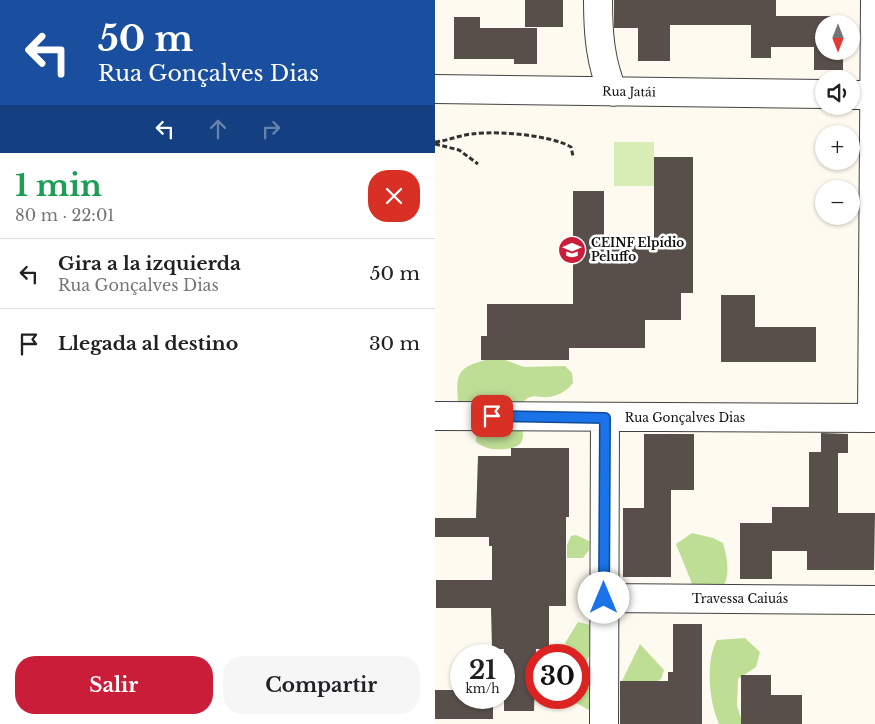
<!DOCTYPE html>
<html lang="es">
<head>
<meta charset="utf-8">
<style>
	:root { --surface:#fff; --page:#f6f6f6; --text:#202124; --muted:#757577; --line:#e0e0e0; --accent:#c91d39 }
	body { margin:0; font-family:"Libre Baskerville",serif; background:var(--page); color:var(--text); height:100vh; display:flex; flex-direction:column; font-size:19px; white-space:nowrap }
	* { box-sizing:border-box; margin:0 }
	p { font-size:16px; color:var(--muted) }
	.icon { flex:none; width:28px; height:28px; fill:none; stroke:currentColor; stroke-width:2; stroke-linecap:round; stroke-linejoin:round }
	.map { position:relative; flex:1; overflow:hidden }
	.sheet { display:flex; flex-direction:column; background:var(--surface); width:435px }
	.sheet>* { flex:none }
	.hud { background:#1a4fa0; color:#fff; overflow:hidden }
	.needle { width:32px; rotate:180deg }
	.tools { position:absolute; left:380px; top:15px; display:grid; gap:10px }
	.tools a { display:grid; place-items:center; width:45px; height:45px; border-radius:50%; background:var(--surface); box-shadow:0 1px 4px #0004; font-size:25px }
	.speed { position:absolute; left:15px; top:644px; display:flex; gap:10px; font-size:25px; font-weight:700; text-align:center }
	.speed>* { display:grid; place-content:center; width:65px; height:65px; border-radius:50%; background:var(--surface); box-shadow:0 1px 4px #0004; line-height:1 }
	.speed small { font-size:12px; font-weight:400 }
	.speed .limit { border:8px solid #d22; background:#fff; color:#111 }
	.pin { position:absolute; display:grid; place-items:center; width:42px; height:42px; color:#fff; margin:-21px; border-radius:10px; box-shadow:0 2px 8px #0006 }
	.me { position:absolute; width:55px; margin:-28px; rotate:0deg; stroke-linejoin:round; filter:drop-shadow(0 0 4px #0008) }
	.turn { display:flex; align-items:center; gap:18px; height:105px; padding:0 15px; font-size:22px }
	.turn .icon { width:65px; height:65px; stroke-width:2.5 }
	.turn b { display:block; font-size:35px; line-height:42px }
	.lanes { display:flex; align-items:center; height:48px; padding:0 15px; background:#0003; justify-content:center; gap:25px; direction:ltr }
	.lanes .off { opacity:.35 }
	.round { display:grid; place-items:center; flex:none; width:52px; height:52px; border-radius:20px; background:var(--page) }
	.headline { display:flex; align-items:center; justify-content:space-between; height:85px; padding:0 15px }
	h1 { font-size:30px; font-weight:700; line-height:38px; color:#1e9e55 }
	.button { display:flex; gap:10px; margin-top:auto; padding:10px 15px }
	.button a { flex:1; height:58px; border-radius:20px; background:var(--accent); color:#fff; font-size:20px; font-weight:700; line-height:58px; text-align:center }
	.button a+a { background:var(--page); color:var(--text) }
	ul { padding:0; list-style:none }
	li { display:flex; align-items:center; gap:15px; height:70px; padding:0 15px; border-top:1px solid var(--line) }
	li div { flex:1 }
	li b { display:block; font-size:19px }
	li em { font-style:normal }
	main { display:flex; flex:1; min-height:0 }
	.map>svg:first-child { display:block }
	.green { fill:#d9edb7 }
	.forest { fill:#bfde95 }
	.building { fill:#584e4a }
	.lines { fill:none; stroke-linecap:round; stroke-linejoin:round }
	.minor-casing { stroke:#424242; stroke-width:30 }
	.path { stroke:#313131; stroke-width:3; stroke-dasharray:5 2.5; stroke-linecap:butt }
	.minor { stroke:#fff; stroke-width:28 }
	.route-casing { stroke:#114b97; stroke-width:12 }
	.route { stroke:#1a73e8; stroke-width:9 }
	.labels { text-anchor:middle; stroke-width:5; stroke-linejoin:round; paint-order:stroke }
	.street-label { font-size:12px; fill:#0f0f0f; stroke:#fff }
	.poi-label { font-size:12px; font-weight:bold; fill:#0f0f0f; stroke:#fff; text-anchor:start }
</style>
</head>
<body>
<main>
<section class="sheet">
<div class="hud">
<div class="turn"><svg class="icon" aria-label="left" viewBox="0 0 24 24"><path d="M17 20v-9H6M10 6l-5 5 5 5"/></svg><div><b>50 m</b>Rua Gonçalves Dias</div></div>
<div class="lanes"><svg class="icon" aria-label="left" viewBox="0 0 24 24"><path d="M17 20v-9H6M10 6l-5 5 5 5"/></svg><svg class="icon off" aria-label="ahead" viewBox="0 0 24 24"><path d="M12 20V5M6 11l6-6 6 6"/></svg><svg class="icon off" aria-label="right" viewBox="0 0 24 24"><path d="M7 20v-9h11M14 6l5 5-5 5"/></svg></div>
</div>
<div class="headline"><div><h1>1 min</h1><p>80 m · 22:01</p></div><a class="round" style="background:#d93025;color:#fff"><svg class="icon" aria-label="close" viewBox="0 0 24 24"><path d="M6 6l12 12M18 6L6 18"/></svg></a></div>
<ul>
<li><svg class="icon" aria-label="left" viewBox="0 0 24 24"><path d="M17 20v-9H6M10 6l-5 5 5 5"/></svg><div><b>Gira a la izquierda</b><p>Rua Gonçalves Dias</p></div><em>50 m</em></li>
<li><svg class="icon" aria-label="arrive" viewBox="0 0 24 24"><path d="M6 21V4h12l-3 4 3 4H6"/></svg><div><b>Llegada al destino</b></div><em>30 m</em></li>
</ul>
<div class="button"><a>Salir</a><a>Compartir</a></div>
</section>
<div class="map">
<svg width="440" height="724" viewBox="0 0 440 724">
	<rect width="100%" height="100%" fill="#fffaf0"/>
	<!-- green -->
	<path class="green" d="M179,142h40v44h-40z"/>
	<!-- forest -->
	<path class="forest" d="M50,360h20l19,7 41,-1 7,7 1,10c-5,7 -16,14 -26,14 -8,1 -11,-3 -19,1 -23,13 15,48 -23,51 -12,1 -19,0 -29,-7 1,-23 0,-25 -18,-40 -2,-28 -1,-34 27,-42z
		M257,533l21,5 10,5c10,34 3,46 -19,71l-8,-4 -5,-29 -15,-37z
		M141,535l13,6v9l-6,8h-16v-13l4,-9z
		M143,622l25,6 -17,34 17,27 -5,26 -31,-17h12v-43h-8l-6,-12z
		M310,638l15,14 -4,15 -18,12 -1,27 6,18h-24c-10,-22 -14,-63 -2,-84z
		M205,644l24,26 -3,9 -18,10 -23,-4z"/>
	<!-- building -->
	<path class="building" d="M90,0h38v27h-38z
		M179,0h162v16h67v8h-19v27h19v19h-29v-23h-43v11h-20v-33h-81v36h-32v-33h-24z
		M19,17h26v11h57v36h-23v-5h-60z
		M219,157h39v136h-12v27h-36v28h-76v12h-88v-24h6v-32h86v-113h31v54h50z
		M286,295h34v32h61v35h-95z
		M386,433l27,1v19h-10v60h37l-1,57h-67v-19h-35v28h-32v-56h32v-16h37v-55h12z
		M209,434h50v56h-23v87h-48v-69h21z
		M76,448h58v69h-3v89h-17v43h-13l-2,62h-30v-62h-12l-1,-41h-55v-28h56v-34h-3v-9h-54v-19h41l2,-62h33z
		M238,624h29v100h-82v-43h48v-9h5z
		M306,675h30v20h31v29h-61z
		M0,690h26v8h32v21h-58z"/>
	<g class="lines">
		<!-- minor casing -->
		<g class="minor-casing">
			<path id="minor" d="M163,0c0,32 2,62 15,92
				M0,89l389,5
				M416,95h23
				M0,416l440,2
				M437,418l3,-418
				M169,598l271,2
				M169,724l1,-306"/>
		</g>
		<!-- path -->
		<path class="path" d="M0,142c10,-1 17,-4 26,-6 24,-7 88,-2 110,11l2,9
			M0,144l24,6 19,14"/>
		<!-- minor -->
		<use href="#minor" class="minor"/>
	</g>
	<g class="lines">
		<!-- route casing -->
		<g class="route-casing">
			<path id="route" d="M57,416l113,2 -1,180"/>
		</g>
		<!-- route -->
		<use href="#route" class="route"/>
	</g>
	<!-- icons -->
	<defs>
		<g id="school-disc" transform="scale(1.4375)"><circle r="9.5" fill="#c91d39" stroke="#fff"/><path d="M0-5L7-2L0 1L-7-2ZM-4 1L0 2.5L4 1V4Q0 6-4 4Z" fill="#fff"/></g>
	</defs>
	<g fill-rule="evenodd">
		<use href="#school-disc" x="137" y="250"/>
	</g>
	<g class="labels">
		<!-- street labels -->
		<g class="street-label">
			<text transform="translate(194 92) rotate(1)" y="4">Rua Jatái</text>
			<text x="250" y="422">Rua Gonçalves Dias</text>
			<text x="305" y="603">Travessa Caiuás</text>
		</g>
		<!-- poi labels -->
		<g class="poi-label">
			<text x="156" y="247">CEINF Elpídio<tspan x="156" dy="14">Peluffo</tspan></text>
		</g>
	</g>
</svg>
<div class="tools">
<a><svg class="needle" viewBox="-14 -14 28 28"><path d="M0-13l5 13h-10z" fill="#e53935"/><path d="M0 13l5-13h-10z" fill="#757577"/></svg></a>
<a><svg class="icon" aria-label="sound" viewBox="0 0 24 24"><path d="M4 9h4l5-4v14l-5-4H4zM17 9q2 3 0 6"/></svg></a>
<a>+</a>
<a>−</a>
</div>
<div class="speed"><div>21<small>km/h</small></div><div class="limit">30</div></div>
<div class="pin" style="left:57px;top:416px;background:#d93025"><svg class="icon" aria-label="arrive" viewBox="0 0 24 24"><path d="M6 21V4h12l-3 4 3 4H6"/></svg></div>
<svg class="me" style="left:169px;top:598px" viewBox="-20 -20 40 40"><circle r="19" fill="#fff"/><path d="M0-13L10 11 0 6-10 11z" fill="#1a73e8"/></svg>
</div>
</main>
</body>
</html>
